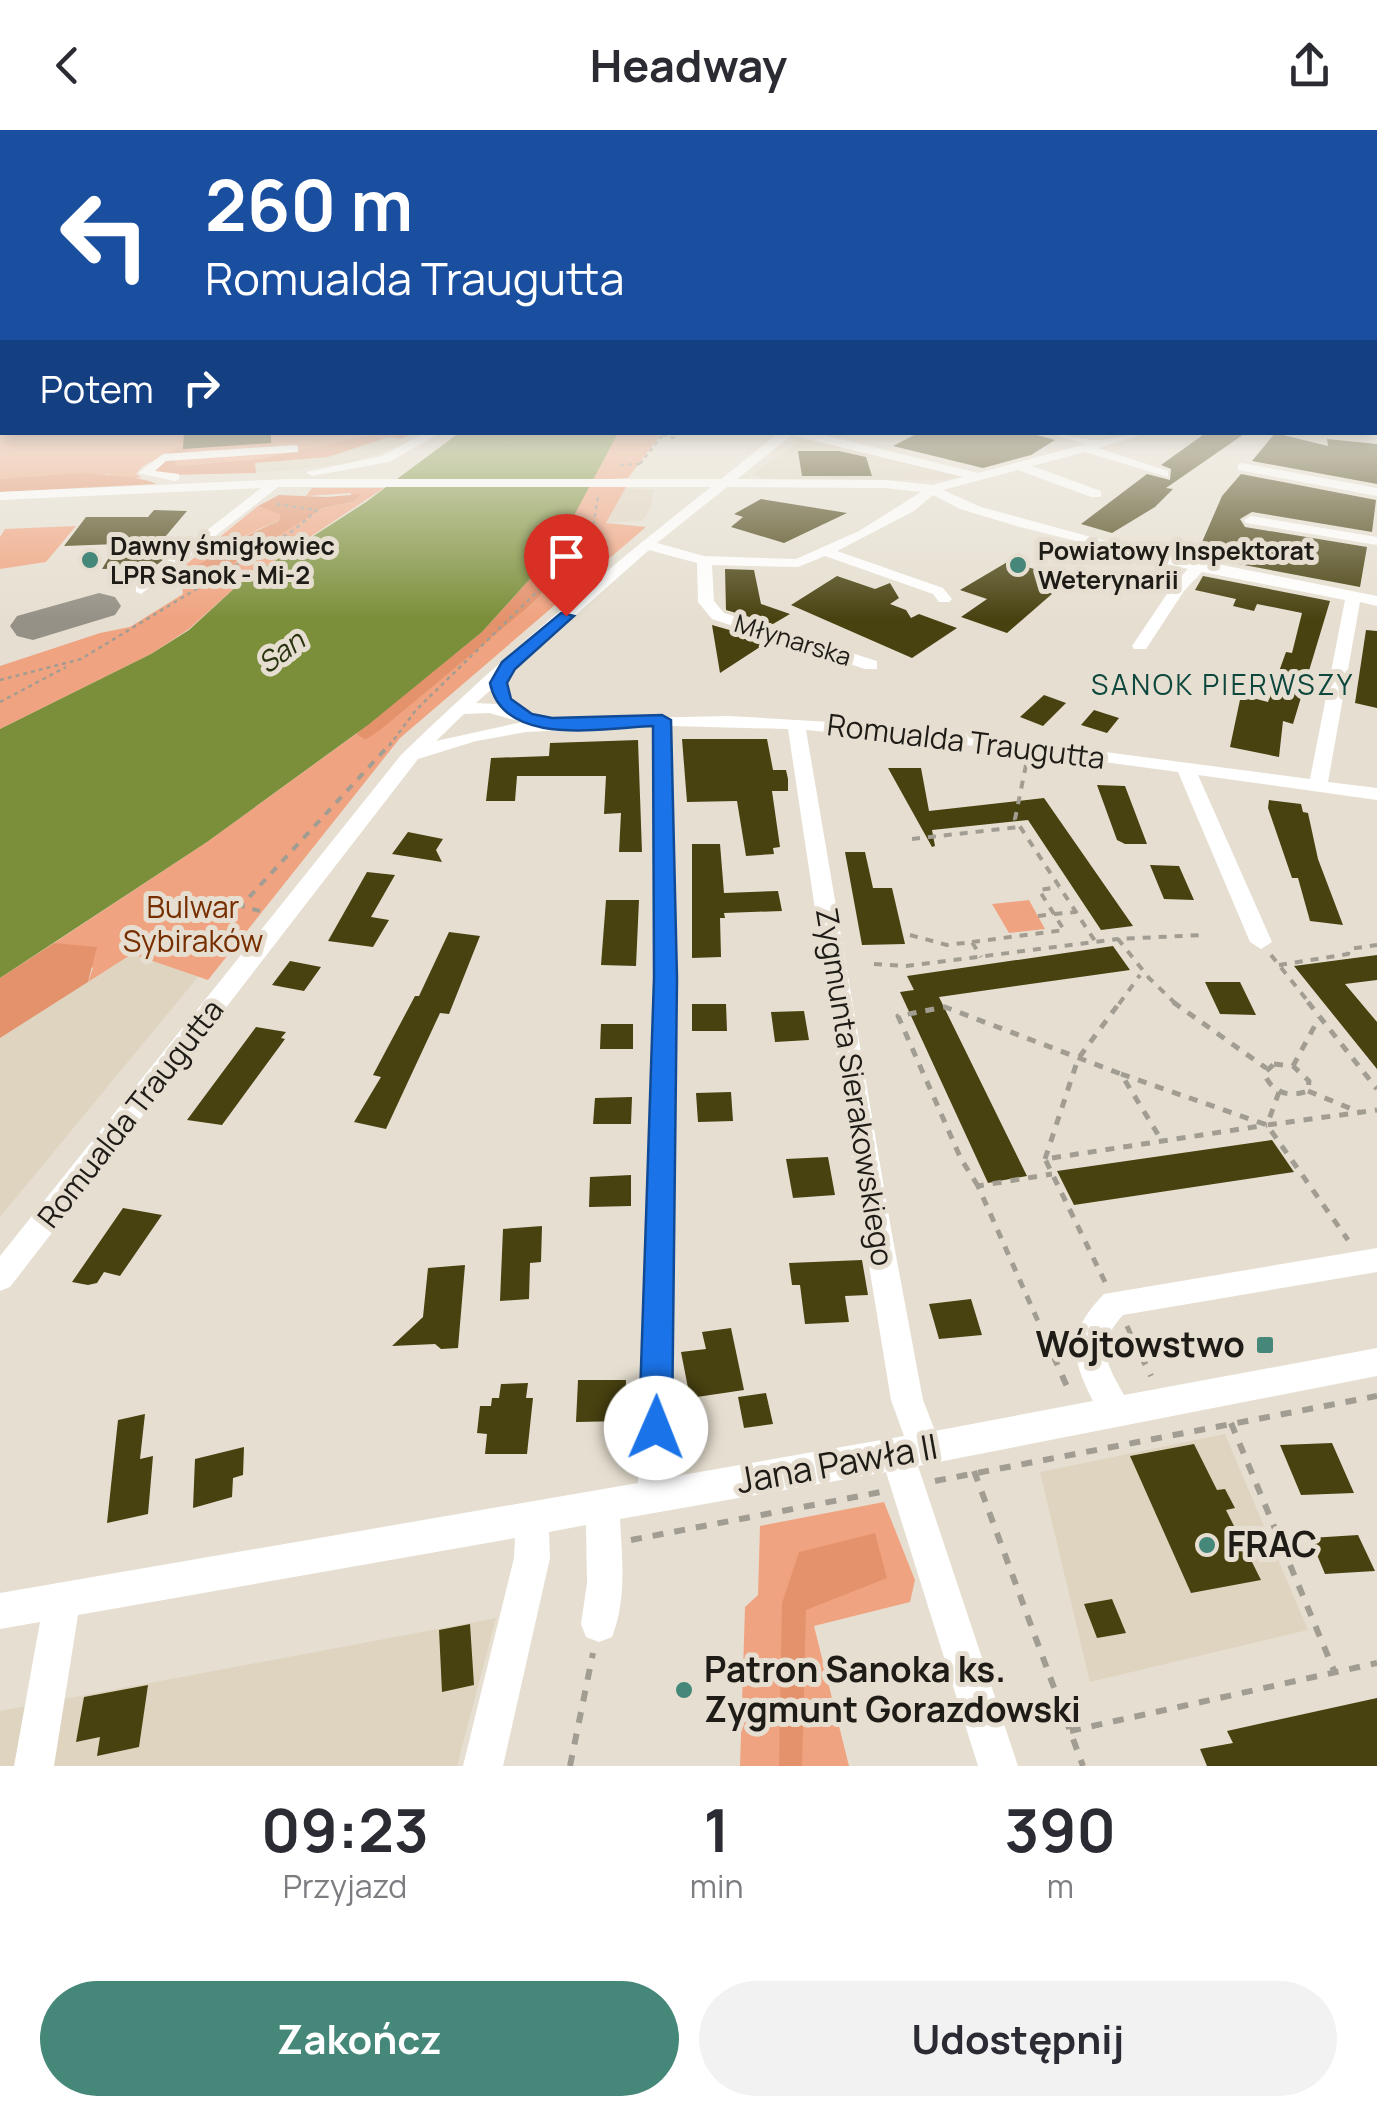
<!DOCTYPE html>
<html lang="pl">
<head>
<meta charset="utf-8">
<style>
	:root { --surface:#fff; --page:#f2f2f3; --text:#2b2b33; --muted:#7c7c81; --accent:#458778 }
	body { margin:0; font-family:Manrope,sans-serif; background:var(--page); color:var(--text); height:100vh; display:flex; flex-direction:column; font-size:38px; white-space:nowrap }
	* { box-sizing:border-box; margin:0 }
	p { font-size:32px; color:var(--muted) }
	.icon { flex:none; width:55px; height:55px; fill:none; stroke:currentColor; stroke-width:2; stroke-linecap:round; stroke-linejoin:round }
	.map { position:relative; height:1636px; overflow:hidden }
	.drawer { display:flex; flex-direction:column; background:var(--surface); flex:1 }
	.drawer>* { flex:none }
	.guide { position:absolute; left:0px; top:0px; width:1378px; height:305px; box-shadow:0 5px 15px #0003; background:#1a4fa0; color:#fff; overflow:hidden }
	.pin { position:absolute; display:grid; place-items:center; width:85px; height:85px; color:#fff; margin:-102px -42px; border-radius:50% 50% 50% 0; rotate:-45deg; box-shadow:0 0 10px #0007 }
	.pin .icon { rotate:45deg }
	.me { position:absolute; width:110px; margin:-55px; rotate:1deg; stroke-linejoin:round; filter:drop-shadow(0 0 8px #0008) }
	.turn { display:flex; align-items:center; gap:35px; height:210px; padding:0 40px; font-size:45px }
	.turn .icon { width:130px; height:130px; stroke-width:2.5 }
	.turn b { display:block; font-size:70px; line-height:85px }
	.then { display:flex; align-items:center; height:95px; padding:0 40px; background:#0003; gap:20px; font-size:38px }
	.eta { display:flex; justify-content:space-evenly; align-items:center; height:170px; text-align:center }
	.eta b { font-size:60px; font-weight:700; line-height:70px }
	.primary-button { display:flex; gap:20px; margin-top:auto; padding:20px 40px }
	.primary-button a { flex:1; height:115px; border-radius:60px; background:var(--accent); color:#fff; font-size:40px; font-weight:700; line-height:115px; text-align:center }
	.primary-button a+a { background:var(--page); color:var(--text) }
	header { display:flex; justify-content:space-between; align-items:center; height:130px; padding:0 40px; background:var(--surface); font-size:45px; font-weight:700 }
	.map>svg:first-child { display:block }
	.built { fill:#dfd4c0 }
	.green { fill:#f0a380 }
	.forest { fill:#e4926c }
	.water { fill:#7b8f3a }
	.lines { fill:none; stroke-linecap:round; stroke-linejoin:round }
	.taxiway { fill:#969186; fill-rule:evenodd }
	.building { fill:#484110 }
	.path-far3 { stroke:#a29d92; stroke-width:2.5; stroke-dasharray:4 4; stroke-linecap:butt }
	.path-far2 { stroke:#a29d92; stroke-width:4; stroke-dasharray:8 8; stroke-linecap:butt }
	.path-far1 { stroke:#a29d92; stroke-width:5; stroke-dasharray:9 9; stroke-linecap:butt }
	.path { stroke:#a29d92; stroke-width:6; stroke-dasharray:11 11; stroke-linecap:butt }
	.minor { fill:#fff; fill-rule:evenodd }
	.route { fill:#1a73e8; stroke:#114b97; stroke-width:2.5 }
	.poi-dot { fill:#458778; stroke:#e6dfd1; stroke-width:4 }
	.labels { text-anchor:middle; stroke-width:10; stroke-linejoin:round; paint-order:stroke }
	.far-poi-label { font-size:25px; font-weight:bold; fill:#1f1c17; stroke:#e6dfd1; text-anchor:start }
	.far-street-label { font-size:25px; fill:#1f1c17; stroke:#e6dfd1 }
	.far-water-label { font-size:28px; font-style:italic; fill:#2b3410; stroke:#e6dfd1 }
	.far-neighbourhood-label { font-size:28px; letter-spacing:2.5px; fill:#0e473d; stroke:#e6dfd1 }
	.street-label { font-size:30px; fill:#1f1c17; stroke:#e6dfd1 }
	.park-label { font-size:30px; fill:#772e00; stroke:#e6dfd1 }
	.near-poi-label { font-size:35px; font-weight:bold; fill:#1f1c17; stroke:#e6dfd1; text-anchor:start }
	.near-street-label { font-size:35px; fill:#1f1c17; stroke:#e6dfd1 }
</style>
</head>
<body>
<header><svg class="icon" aria-label="back" viewBox="0 0 24 24"><path d="M15 5l-7 7 7 7"/></svg>Headway<svg class="icon" aria-label="share" viewBox="0 0 24 24"><path d="M12 15V3M7 8l5-5 5 5M5 13v7h14v-7"/></svg></header>
<div class="map">
<svg width="1377" height="1636" viewBox="0 0 1377 1636">
	<rect width="100%" height="100%" fill="#e6dfd1"/>
	<!-- built -->
	<path class="built" d="M801,305l168,40 -24,5 -182,-1 -10,-5 43,-30z
		M389,307l21,5 -60,22 -94,9 -1,-10 73,-6z
		M625,358l29,2 -3,18 -9,13 -37,2z
		M132,824l66,23 -198,240v-179z
		M1225,1304l83,196 -218,52 -50,-210z
		M496,1488l-39,148h-457v-55z"/>
	<!-- green -->
	<path class="green" d="M0,302l2,-1 206,2 -65,33 -7,8 6,3 -15,3 -18,-6 -109,5z
		M227,303h153l-121,26 -81,7 -4,-6 26,-17z
		M618,303h44l-34,45 -37,2z
		M588,355l38,2 -20,36 40,4 -246,211 -192,242 -76,-26 -44,28 5,-14 -39,-25 153,-101 149,-108 9,6 167,-136 46,-53h-23z
		M312,358h72l-145,96 -50,45 -38,25 -151,75v-63l100,-33 30,-6 53,-33 -1,-7 -14,-8 90,-73 24,9 -5,6 -48,22v11l-31,20 126,-66 28,-6 -1,-9 -45,3z
		M76,396l-30,36 -46,7v-32l5,-8z
		M1029,770l16,29 -36,4 -17,-29z
		M884,1372l31,78 -5,22 -96,24 35,140h-109l5,-159 13,-12 2,-69z"/>
	<!-- forest -->
	<path class="forest" d="M380,303h36l-16,6 -11,-2 -61,20 -73,6 1,10 -89,2 -10,-1 -5,-6c14,-16 27,-24 48,-25l-26,17 4,6 81,-7z
		M83,343c16,1 63,4 73,11l-156,8v-13z
		M362,364l-10,8 -29,6 -116,72 -9,-6 -2,-8 20,-11 13,-1v-10l49,-23 3,-6 -23,-9 21,-11 48,2z
		M555,421h25l-48,53 -152,126 -15,10 -9,-6 126,-102z
		M54,813l43,4 -9,35 -88,56v-60z
		M875,1403l12,45 -81,32 -4,156h-23l3,-163 17,-51z"/>
	<!-- water -->
	<path class="water" d="M459,303h159l-63,118 -73,81 -114,93 -161,117 -207,136v-249l151,-75 38,-24 50,-46 127,-82z"/>
	<g class="lines">
		<!-- taxiway -->
		<path class="taxiway" d="M99,463l16,4 6,9 -6,9 -82,25 -16,-4 -7,-10 7,-10z"/>
	</g>
	<!-- building -->
	<path class="building" d="M184,302h87v11l-88,6z
		M920,302h106l29,8 -24,15 -48,13 -90,-22z
		M1207,302h40l-81,56 7,1 -18,18 -43,26 -31,-9 66,-50 23,6 1,-11 -10,-4z
		M1275,303l53,13 -1,-7 50,5v40l-125,-23z
		M798,321h41l27,6 6,19h-70z
		M1241,344l135,26 -4,32 -120,-20 -12,7 5,8 122,20 -7,40 -164,-31 26,-60z
		M761,369l86,14 -63,30 -53,-16 12,-10 -9,-3z
		M154,380l33,1 -33,39 19,2 -19,15 -52,2 15,-25 -53,2 22,-29h62z
		M1009,431l59,19 -61,53 -46,-16 26,-18 -27,-9z
		M725,439l29,1 7,34 29,10 -17,10 -47,-14z
		M837,446l38,13 15,-6 9,15 -9,6 16,6 5,8 8,-4 38,14 -45,30 -121,-53z
		M1203,446l127,25 -37,123 -10,-3 -4,36 -49,-10 11,-52 27,7 18,-50 6,1 10,-40 -45,-9 -3,7 -21,-5 3,-7 -41,-9z
		M712,495l42,12 -4,2 13,6 -43,28z
		M1366,500l11,1v77l-22,-5z
		M1044,565l22,8 -23,23 -23,-9z
		M1094,580l25,8 -12,15 -26,-8z
		M682,609h85l6,31h13l2,9v12h-16l8,56 -7,1 1,6 -28,2 -9,-55 -50,1z
		M638,610l4,112h-23l2,-39 -17,1 2,-38h-89l-2,25h-29l5,-43 58,-2 1,-13z
		M888,638h33l8,43 115,-13 89,128 -32,4 -73,-110 -96,10 3,16 -3,1z
		M1097,655l28,1 22,58h-22l-8,-4z
		M1269,670l32,4 2,8 5,1 10,46 25,66 -33,-4 -12,-43h-6l-24,-70z
		M408,702l35,7 -7,11 6,12 -50,-8z
		M692,714h28l4,49 54,-2 4,20 -58,2 1,5h-5l1,39 -29,1z
		M845,722h20l8,36h19l13,56 -43,1z
		M1150,735l29,1 15,34 -30,-1z
		M367,742l28,3 -24,42 18,3 -16,27 -45,-6z
		M606,770h33l-3,66 -35,-1z
		M449,802l31,4 -31,78 -9,-1 -54,116 -32,-7 27,-45 -8,-2 42,-79h4z
		M1113,816l17,24 -191,27 88,179 -39,7 -88,-191 14,-2 -7,-14z
		M1377,825v25l-32,4 32,38v47l-83,-103z
		M290,831l31,6 -17,24 -32,-6z
		M1205,852h35l16,33 -36,-1z
		M692,874h34l1,27h-35z
		M804,881l5,29 -34,2 -4,-30z
		M601,894h32v25h-33z
		M256,897l30,5 -5,6 4,1 -63,86 -35,-5z
		M731,962l2,29 -35,1 -2,-29z
		M632,967l-1,27h-38l2,-26z
		M1272,1010l22,32 -220,33 -17,-34z
		M828,1027l7,38 -42,3 -7,-39z
		M631,1045v31l-42,1 1,-30z
		M123,1078l39,7 -42,61 -16,-4 -7,11 -9,2 -16,-3z
		M542,1096l-1,36 -11,1 -1,36 -29,2 3,-72z
		M862,1130l6,35 -23,1 4,26 -44,2 -5,-39h-8l-3,-22z
		M465,1135l-7,83 -17,1 -6,-5 -43,2 31,-29 5,-49z
		M971,1169l11,36 -43,4 -10,-35z
		M731,1198l13,62 -54,8 -9,-46 25,-3 -4,-17z
		M578,1250h48l-1,41 -49,1z
		M528,1253l-2,15h7l-6,56h-42l2,-20 -10,-1 3,-27h11l1,-8h7l2,-14z
		M766,1263l7,31 -29,4 -6,-31z
		M145,1284l-5,45 13,-3 -5,58 -41,9 11,-103z
		M1332,1313l22,50 -53,2 -21,-50z
		M1194,1314l23,46 8,-1 10,19 -9,2 35,70 -70,13 -61,-137z
		M244,1317l-1,28 -10,3 -1,19 -39,11 2,-49z
		M1358,1405l17,36 -50,3 -15,-36z
		M1112,1469l14,34 -29,5 -13,-34z
		M470,1494l4,61 -32,7 -3,-62z
		M148,1555l-9,62 -42,9 3,-19 -24,5 8,-45z
		M1377,1568v68h-170l-7,-17 33,-6 -6,-12z"/>
	<g class="lines">
		<!-- path-far3 -->
		<path class="path-far3" d="M663,305l15,4
			M640,334l25,-32
			M620,335l20,-1
			M0,550l81,-21 213,-129 23,-20 -41,-6
			M0,572l66,-35
			M389,616l27,-36 175,-171 7,-42"/>
		<!-- path-far2 -->
		<path class="path-far2" d="M1026,635l-11,54 80,122
			M912,709l107,-12
			M260,781l-19,-5 150,-163
			M1038,786l16,-2 -15,-24 20,-3
			M910,805l37,10 25,-3 9,15
			M972,812l92,-12 -10,-16 22,-2
			M1271,825l39,49
			M874,834l32,2 212,-27
			M1279,835l69,-11 1,-5 28,-4
			M1119,874l21,-29
			M1176,874l-27,-26 -31,-39 86,-4"/>
		<!-- path-far1 -->
		<path class="path-far1" d="M1173,872l93,66
			M1308,872l69,87
			M1274,934l19,2 16,15 -1,10c-19,7 -36,2 -44,-18z
			M1293,936l26,-48
			M1121,944l146,51 81,115
			M1308,961l51,21
			M1279,962l-12,33 110,-15
			M1045,1029l33,-100 42,-57
			M978,1056l-17,-27 -63,-143 47,-9 176,67 41,67
			M1105,1152l-60,-123 222,-34
			M1127,1196l5,11
			M1045,1207l-67,-151 74,-12"/>
		<!-- path -->
		<path class="path" d="M1044,1205l25,56
			M1131,1205l20,41
			M1231,1293l104,250
			M974,1341l109,295
			M935,1351l442,-85
			M631,1410l250,-48
			M1070,1601l307,-68
			M570,1636l23,-113"/>
		<!-- minor -->
		<path class="minor" d="M1375,266h2v6h-2z
			M426,302h16l-53,30 -77,14 -6,-4 76,-16z
			M780,302h32l166,41 107,-29 -40,-12c19,0 40,10 57,8 17,-2 31,-8 49,-8l-53,16 70,23v6l-83,-25 -53,14 69,25v6h-10l-73,-27 -75,20 38,17 132,36 264,53v10l-17,-4 -32,180 49,6v12l-179,-25 74,167 -11,7 -11,-7 -72,-170 -170,-23 -202,-19 85,499 32,171 12,31 158,-30c-23,-45 -26,-69 11,-107l273,-46v24l-254,43c-28,30 -17,48 1,80l253,-47v28l-459,90 100,300h-40l-92,-294 -266,47c2,39 7,81 -8,118l-13,5 -13,-5 -5,-13 6,-41 -1,-58 -37,7 1,26 -47,208h-40l51,-208 1,-20 -437,77 -24,151h-40l26,-144 -40,7v-36l638,-110 16,-504 -1,-253 -127,6 -50,9 -58,18 -408,528 -10,4v-35l401,-501c98,-95 203,-184 310,-268h-433l-137,107 -5,-2v-6l125,-98 -261,12v-8l288,-13h433zM792,305l3,1 168,41 -31,8 -47,-5 -148,-1zM727,357l158,1 36,4 -62,39 -63,28 -92,-3 -47,-13zM933,365l27,14 60,18 168,42 -15,16 -41,61 2,3h12l38,-58 18,-19 143,28 -35,179 -395,-52 -186,-11 -186,4 -47,-16 -20,-1 173,-153 48,13 1,39 14,17 153,50h12v-8l-153,-48 -10,-12 -2,-36 86,2 27,-11 108,38 6,8h10l3,-3 -9,-11 -106,-37 77,-40zM489,583l33,9 -86,19 28,-27zM671,596l117,3 75,500 28,171 13,36 -233,41 7,-498z
			M294,315l4,1v6l-132,9 -11,10 24,3v6l-5,1 -36,-8 25,-19z
			M1242,333l135,25v8l-139,-26v-6z
			M1251,386l126,21v8l-131,-22 -2,-3z"/>
	</g>
	<!-- sky -->
	<linearGradient id="sky" x2="0" y2="1"><stop stop-color="#7ca5a2"/><stop offset="0.53" stop-color="#f4f1ea"/><stop offset="1" stop-color="#f4f1ea" stop-opacity="0"/></linearGradient>
	<rect width="1377" height="489" fill="url(#sky)"/>
	<!-- route -->
	<path class="route" d="M561,483l13,3 -59,53 -8,14 4,16 21,15 20,4 110,-3 9,5 6,258 -5,450 -5,11 -11,4 -12,-4 -5,-11 15,-450 -1,-252c-50,2 -150,22 -163,-43l12,-21z"/>
	<!-- markers -->
	<g class="poi-dot">
		<circle cx="90" cy="430" r="10"/>
		<circle cx="1018" cy="435" r="10"/>
		<rect x="1255" y="1205" width="20" height="20" rx="5"/>
		<circle cx="1207" cy="1415" r="10"/>
		<circle cx="684" cy="1560" r="10"/>
	</g>
	<g class="labels">
		<!-- far-poi labels -->
		<g class="far-poi-label">
			<text x="110" y="425">Dawny śmigłowiec<tspan x="110" dy="29">LPR Sanok - Mi-2</tspan></text>
			<text x="1038" y="430">Powiatowy Inspektorat<tspan x="1038" dy="29">Weterynarii</tspan></text>
		</g>
		<!-- far-street labels -->
		<g class="far-street-label">
			<text transform="translate(793 510) rotate(17)" y="9">Młynarska</text>
		</g>
		<!-- far-water labels -->
		<g class="far-water-label">
			<text transform="translate(281 522) rotate(-37)" y="10">San</text>
		</g>
		<!-- far-neighbourhood labels -->
		<g class="far-neighbourhood-label">
			<text x="1223" y="565">SANOK PIERWSZY</text>
		</g>
		<!-- street labels -->
		<g class="street-label">
			<text transform="translate(966 612) rotate(7)" y="10">Romualda Traugutta</text>
			<text transform="translate(854 957) rotate(81)" y="10">Zygmunta Sierakowskiego</text>
			<text transform="translate(131 984) rotate(-52)" y="10">Romualda Traugutta</text>
		</g>
		<!-- park labels -->
		<g class="park-label">
			<text x="193" y="788">Bulwar<tspan x="193" dy="34">Sybiraków</tspan></text>
		</g>
		<!-- near-poi labels -->
		<g class="near-poi-label">
			<text x="1245" y="1227" text-anchor="end">Wójtowstwo</text>
			<text x="1227" y="1427">FRAC</text>
			<text x="704" y="1552">Patron Sanoka ks.<tspan x="704" dy="40">Zygmunt Gorazdowski</tspan></text>
		</g>
		<!-- near-street labels -->
		<g class="near-street-label">
			<text transform="translate(837 1334) rotate(-10)" y="12">Jana Pawła II</text>
		</g>
	</g>
</svg>
<div class="pin" style="left:566px;top:486px;background:#d93025"><svg class="icon" aria-label="arrive" viewBox="0 0 24 24"><path d="M6 21V4h12l-3 4 3 4H6"/></svg></div>
<svg class="me" style="left:656px;top:1298px" viewBox="-20 -20 40 40"><circle r="19" fill="#fff"/><path d="M0-13L10 11 0 6-10 11z" fill="#1a73e8"/></svg>
<div class="guide">
<div class="turn"><svg class="icon" aria-label="left" viewBox="0 0 24 24"><path d="M17 20v-9H6M10 6l-5 5 5 5"/></svg><div><b>260 m</b>Romualda Traugutta</div></div>
<div class="then">Potem<svg class="icon" aria-label="right" viewBox="0 0 24 24"><path d="M7 20v-9h11M14 6l5 5-5 5"/></svg></div>
</div>
</div>
<section class="drawer">
<div class="eta">
<div><b>09:23</b><p>Przyjazd</p></div>
<div><b>1</b><p>min</p></div>
<div><b>390</b><p>m</p></div>
</div>
<div class="primary-button"><a>Zakończ</a><a>Udostępnij</a></div>
</section>
</body>
</html>
